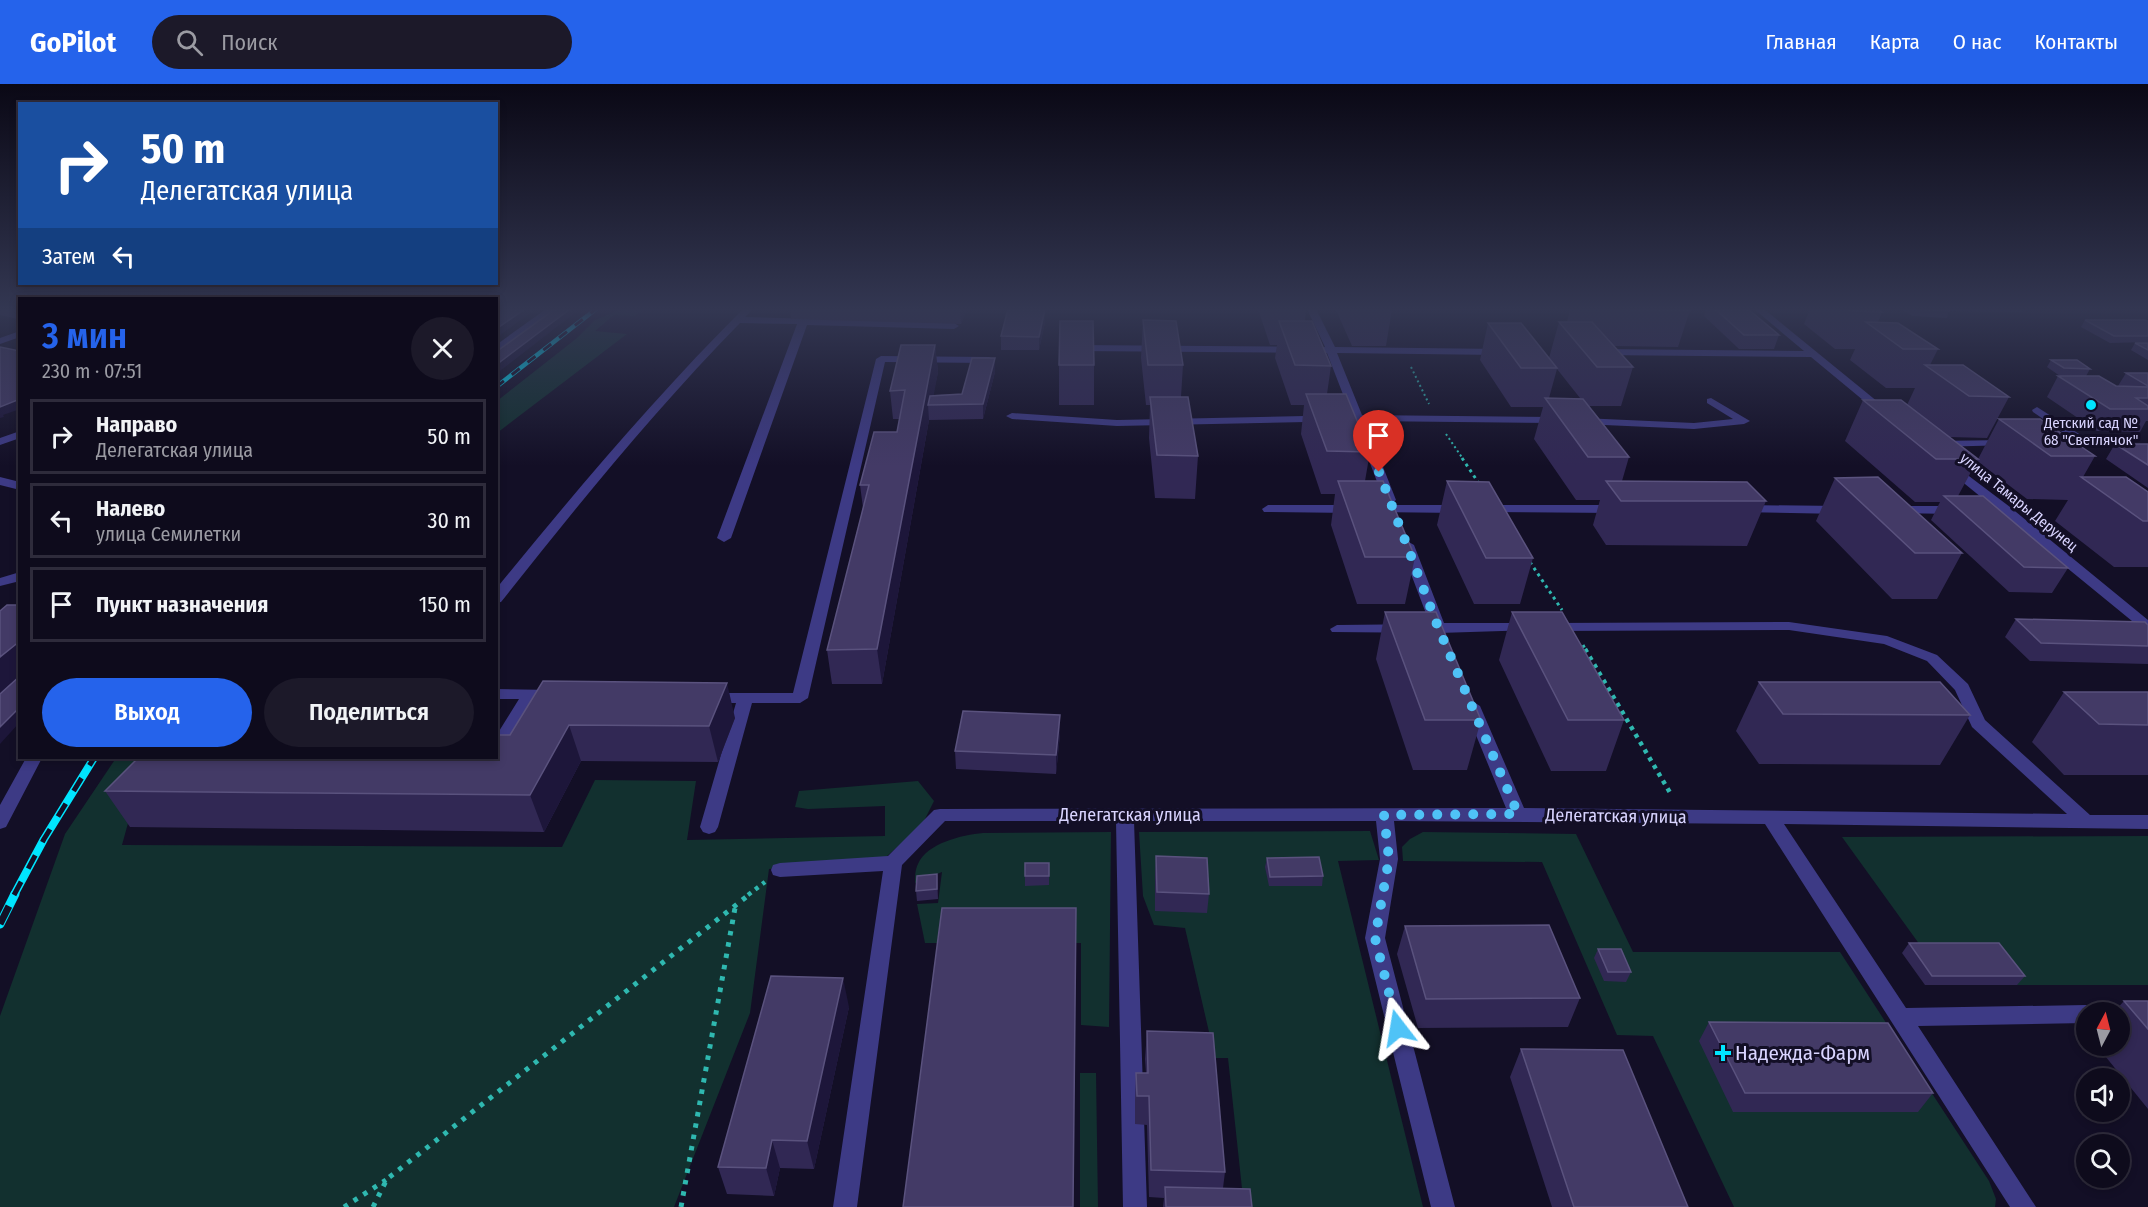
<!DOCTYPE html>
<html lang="ru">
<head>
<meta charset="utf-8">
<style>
	:root { --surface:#0e0b1c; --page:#1c1929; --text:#f1f3f6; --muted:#9b9ba3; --line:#2e2b3b; --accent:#2563eb }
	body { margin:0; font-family:"Fira Sans Condensed",sans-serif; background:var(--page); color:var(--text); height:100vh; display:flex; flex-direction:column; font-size:22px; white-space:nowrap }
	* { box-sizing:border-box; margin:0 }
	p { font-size:20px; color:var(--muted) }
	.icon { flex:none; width:33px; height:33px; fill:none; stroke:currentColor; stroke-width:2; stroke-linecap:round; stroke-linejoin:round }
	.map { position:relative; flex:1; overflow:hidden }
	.panel { position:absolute; left:18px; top:213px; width:480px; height:462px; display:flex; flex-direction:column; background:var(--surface); border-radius:0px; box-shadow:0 3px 9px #0003,0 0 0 2px var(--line) }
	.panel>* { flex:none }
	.banner { position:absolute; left:18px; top:18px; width:480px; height:183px; border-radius:0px; box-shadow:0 3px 9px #0003,0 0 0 2px var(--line); background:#1a4fa0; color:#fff; overflow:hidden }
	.needle { width:39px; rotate:7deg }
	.buttons { position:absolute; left:2076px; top:918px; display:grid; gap:12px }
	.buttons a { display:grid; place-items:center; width:54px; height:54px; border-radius:50%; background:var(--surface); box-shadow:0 3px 9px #0003,0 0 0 2px var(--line); font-size:30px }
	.pin { position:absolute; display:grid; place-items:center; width:51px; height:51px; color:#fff; margin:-62px -26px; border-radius:50% 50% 50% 0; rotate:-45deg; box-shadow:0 0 6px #0007 }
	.pin .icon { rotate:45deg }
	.me { position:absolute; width:66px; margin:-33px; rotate:346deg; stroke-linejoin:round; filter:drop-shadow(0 0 4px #0008) }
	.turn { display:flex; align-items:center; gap:21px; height:126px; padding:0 24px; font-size:27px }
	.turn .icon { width:78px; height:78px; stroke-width:2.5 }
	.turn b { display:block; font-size:42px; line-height:51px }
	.then { display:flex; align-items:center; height:57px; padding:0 24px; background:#0003; gap:12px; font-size:22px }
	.round { display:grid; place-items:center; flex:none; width:63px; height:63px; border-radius:32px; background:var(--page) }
	.head { display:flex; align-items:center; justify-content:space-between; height:102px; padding:0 24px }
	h1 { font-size:36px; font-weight:600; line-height:45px; color:var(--accent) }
	.action { display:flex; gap:12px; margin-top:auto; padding:12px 24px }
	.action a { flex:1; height:69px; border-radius:36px; background:var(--accent); color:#fff; font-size:24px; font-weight:600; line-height:69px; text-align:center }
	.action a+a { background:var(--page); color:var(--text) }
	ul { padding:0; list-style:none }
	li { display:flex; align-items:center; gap:18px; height:75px; margin:0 12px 9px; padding:0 12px; border:3px solid var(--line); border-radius:0px }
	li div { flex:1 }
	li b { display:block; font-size:22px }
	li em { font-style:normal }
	header { display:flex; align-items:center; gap:36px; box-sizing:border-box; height:84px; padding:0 30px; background:var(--accent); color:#fff }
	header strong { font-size:28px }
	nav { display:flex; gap:33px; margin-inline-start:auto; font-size:21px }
	.search { width:420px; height:54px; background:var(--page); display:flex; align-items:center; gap:15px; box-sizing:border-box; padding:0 21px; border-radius:33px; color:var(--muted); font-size:22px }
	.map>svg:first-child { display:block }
	.green { fill:#12302f }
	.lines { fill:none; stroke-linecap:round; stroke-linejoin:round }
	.path-far3 { stroke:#2fb8b0; stroke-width:2; stroke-dasharray:2 3; stroke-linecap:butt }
	.path-far2 { stroke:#2fb8b0; stroke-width:3; stroke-dasharray:3 4; stroke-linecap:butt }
	.path-far1 { stroke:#2fb8b0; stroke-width:4.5; stroke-dasharray:4 5; stroke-linecap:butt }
	.path { stroke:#2fb8b0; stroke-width:5; stroke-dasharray:4.5 7; stroke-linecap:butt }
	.minor { fill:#3d3a85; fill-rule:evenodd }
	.rail-far2-casing { stroke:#00e5ff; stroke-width:4.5 }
	.rail-far1-casing { stroke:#00e5ff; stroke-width:8 }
	.rail-casing { stroke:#00e5ff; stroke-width:9 }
	.rail-far2 { stroke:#130f26; stroke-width:3; stroke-dasharray:10; stroke-linecap:butt }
	.rail-far1 { stroke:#130f26; stroke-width:5; stroke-dasharray:15; stroke-linecap:butt }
	.rail { stroke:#130f26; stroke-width:7; stroke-dasharray:20; stroke-linecap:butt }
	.wall { fill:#312854; fill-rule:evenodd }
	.shaded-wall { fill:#1d163a }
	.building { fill:#433a66; stroke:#5a527e; stroke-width:1.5 }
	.route { stroke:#4fc3f7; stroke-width:10; stroke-dasharray:0 18 }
	.poi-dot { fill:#00e5ff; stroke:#130f26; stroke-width:2 }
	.labels { text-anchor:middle; stroke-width:6; stroke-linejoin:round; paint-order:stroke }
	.far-poi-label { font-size:15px; fill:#d9d4ff; stroke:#130f26 }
	.far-street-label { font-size:15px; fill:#d9d4ff; stroke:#130f26 }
	.street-label { font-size:18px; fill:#d9d4ff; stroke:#130f26 }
	.near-poi-label { font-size:21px; fill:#d9d4ff; stroke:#130f26; text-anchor:start }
</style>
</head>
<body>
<header>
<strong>GoPilot</strong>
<div class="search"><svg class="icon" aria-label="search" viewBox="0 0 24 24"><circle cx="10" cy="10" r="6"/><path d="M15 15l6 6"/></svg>Поиск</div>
<nav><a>Главная</a><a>Карта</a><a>О нас</a><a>Контакты</a></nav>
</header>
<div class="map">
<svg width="2148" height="1123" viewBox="0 0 2148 1123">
	<rect width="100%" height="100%" fill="#130f26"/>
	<!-- green -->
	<path class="green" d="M622,225h22l-9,7 -21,-1 -19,16 32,3 -130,99v-32l80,-63 18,-18z
		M116,674h63l-46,47 -11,40 440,2 33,-67 101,1 -9,59 198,-4v-30l-77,3 -13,-2 4,-16 119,-10 16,20 -12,24 -36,32 -117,12 -19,144 -76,194h-674v-191l65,-182z
		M1370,747l9,29 -41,1 85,346h-179l-16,-149h-13l-30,-130 -31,-3 -11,-29 -4,-64z
		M1111,748l-2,195 -28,-2v-82h-156l-8,-39 21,-1 4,-31 -27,11c0,-6 0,-13 3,-19 9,-21 44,-29 65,-31z
		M1423,748l153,2 57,118h207l149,229 7,18 -1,8h-261l-81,-171 -36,-1 -75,-173 -139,-1 -1,-14 8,-8z
		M2148,752v149h-131l-25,-32 -67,-1 -83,-115z
		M1080,989h16l2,134h-18z"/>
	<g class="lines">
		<!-- path-far3 -->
		<path class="path-far3" d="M1411,283l18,37
			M1446,350l17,25"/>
		<!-- path-far2 -->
		<path class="path-far2" d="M1462,374l18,27
			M1530,478l32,48
			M1583,561l3,6"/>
		<!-- path-far1 -->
		<path class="path-far1" d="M1585,565l87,147
			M748,811l17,-13"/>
		<!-- path -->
		<path class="path" d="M344,1123l42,-27
			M373,1123l14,-28 363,-285
			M681,1123l54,-299"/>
		<!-- minor -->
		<path class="minor" d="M546,225h10l-60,44v-8z
			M743,225h10l-8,8 209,6 5,3 -5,3 -147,-4 -76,213 -7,4 -7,-4 80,-214 -57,-1c-86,88 -163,183 -239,279l-5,1v-14c79,-97 159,-192 247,-280z
			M1307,225h9l19,38 166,2 5,3 -5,3 -164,-2 25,62 196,2 6,3 -6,3 -193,-2 31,79 -6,4 -6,-4 -30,-79 -237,5 -105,-7 -6,-3 6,-3 105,7 234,-5 -24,-62 -249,-2 -5,-3 5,-3 247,2z
			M1754,225h10l125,102v4h-8l-70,-58 -211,-2 -5,-3 5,-3 204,2z
			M20,247v6l-20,7v-6z
			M881,272l108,1 5,3 -5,3 -104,-1 -77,336 -8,5h-48l-34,124 -3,5 -6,2 -6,-2 -3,-5 36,-124h-27l-8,-5 8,-5h84l83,-334z
			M1711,314l39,23 -6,3 -50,5 -112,-5 -6,-3 6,-3 112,5 39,-4 -26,-16v-4z
			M2037,323l50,32v4l-37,1v-4l21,-2 -38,-26 -1,-2z
			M20,347v7l-20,7v-7z
			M2006,356l4,1v4l-73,2 -6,-3 6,-3z
			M1953,380l57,43 138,113v11l-5,-1 -142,-116 -26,-1 -2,-3 2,-3 17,-1 -43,-35v-6z
			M0,393l20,5v8l-20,-5z
			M1268,421h84l6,4 -6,4 -88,-1 -2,-3z
			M1376,421h84l6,4 -6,4 -88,-1 -2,-3z
			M1487,421h129l6,4 -6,4 -133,-1 -2,-3z
			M1742,421l99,1 6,4 -6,4 -103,-2 -2,-3z
			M1895,422h60l6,4 -6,4 -64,-1 -2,-3z
			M1407,457l7,4 30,78h82l7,4 -2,3 -92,3 -107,-1 -2,-3 7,-4 93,-1 -30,-79z
			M20,488v9l-20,5v-8z
			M1789,538l98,14 50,19 31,29 17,36 105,95h58v14l-364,-5 122,184 180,-3 8,3 2,4h-10v11l-168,3 118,181h-26l-245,-383 -371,-3 4,38 -13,79 70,269h-24l-66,-269 15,-79 -4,-38h-242l13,386h-24l-7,-386h-171l-43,44 -45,342h-24l50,-336 -103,6 -7,-2 -2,-5 2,-5 7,-2 108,-7 46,-46 6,-1 566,-1 -42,-102 8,-5 8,5 44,102 543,6 -95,-87 -17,-37 -28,-29 -43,-17 -95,-14 -239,1 -7,-4 7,-4z
			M496,605l57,1 8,5 -8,5h-18l-30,49 -9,2v-15l23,-37h-23z
			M26,674h16l-36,69 -6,2v-24z"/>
		<!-- rail-far2 casing -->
		<g class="rail-far2-casing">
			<path id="rail-far2" d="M496,303l100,-78"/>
		</g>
		<!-- rail-far1 casing -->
		<g class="rail-far1-casing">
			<path id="rail-far1" d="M14,811l30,-56 50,-81"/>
		</g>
		<!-- rail casing -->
		<g class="rail-casing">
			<path id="rail" d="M0,840l15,-30"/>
		</g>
		<!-- rail-far2 -->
		<use href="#rail-far2" class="rail-far2"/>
		<!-- rail-far1 -->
		<use href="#rail-far1" class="rail-far1"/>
		<!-- rail -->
		<use href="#rail" class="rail"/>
	</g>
	<!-- wall -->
	<path class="wall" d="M0,225h20v10h-2l-18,-4z
		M790,225h177l-6,15 -170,-5z
		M1258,225h48l-1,12 26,45 -4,28 43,58 -5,29 50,76 -10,47h-48l-26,-79 4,-31h-14l-20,-60 3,-29h-13l-16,-47 2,-13h-7z
		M1336,225h56l-6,37h-34l-16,-36z
		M1570,225h119l1,1 -12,37 -64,-1 19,21 -12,39h-32l40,51 -7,24 144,20 -19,45 -141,-1 -13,-20 7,-25h-24l-42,-61 9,-32h-32l-31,-47 8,-37 61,35 10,-36h8zM1557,285l23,29h-31z
		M1706,225h42l31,26 -5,14h-35l-35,-33z
		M1810,225h68l4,3 -4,10 60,27 -8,16 79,32 -22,41 -38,-1 29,22 -20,37 110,72 -16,25 -43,-1 -78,-72 9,-18h-25l-70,-61 18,-41 44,5 8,-17h-29l-36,-28 5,-11h-20l-31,-25z
		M1902,225h121l-1,3 -73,-1 -2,7 -35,-2z
		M1143,236l40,45 -2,32 17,59 -3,43 -40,-1 -6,-60 1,-33h-4l-5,-47z
		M2085,236l63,1v21l-38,1 -29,-16z
		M1045,238l-6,28h-38v-14z
		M2135,259h13v17l-17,-10z
		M935,261l3,27 -5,23 29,-1 33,-22 -12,47 -54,1 -47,264h-50l-5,-34 36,-142 -3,-23 37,-53 2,-13h-6l-3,-28z
		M2051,276l39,9 -4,7h-26l-13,-9z
		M1059,281h35v40h-35z
		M2126,289h22v48h-2l-6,11 -43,-1 -50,-34 11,-21 60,10z
		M1999,335l96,37 -12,21 65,15v75h-34l-59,-46 13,-21 -41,-1 -50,-38z
		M2115,360h33v44l-42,-29z
		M1835,394l127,75 -25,46h-45l-76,-78z
		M1447,397l86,77 -13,46h-46l-37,-79z
		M1385,528l96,108 -14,50h-54l-37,-111z
		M1512,528l112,108 -18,51h-55l-52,-111z
		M2016,535l132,6v39l-118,-3 -25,-24z
		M543,597l192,37 -17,44 -137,-1 -37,71 -414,-5 -25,-36 405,-56z
		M1759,598l211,33 -30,50 -181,-1 -23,-33z
		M2064,608h84v83h-84l-32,-33z
		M1060,631v19l-4,40 -100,-5 -1,-18z
		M1156,772l53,38 -2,19 -52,-2v-36z
		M1267,774l56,18 -1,10h-53l-4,-19z
		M1025,779h24v22l-24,1z
		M937,790l1,25 -21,2 -1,-10z
		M1405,842l175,72 -12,29 -150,1 -21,-74z
		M1909,859l116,33 -8,9h-92l-23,-32z
		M1598,865l33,23 -5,10 -22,-1 -10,-23z
		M2124,917h24v108l-51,-63h23v-34h-6z
		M849,923l-35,162 -34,-1 -6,28 -47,-2 -9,-27z
		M1709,938l224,71 -15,19h-185l-34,-71z
		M1147,947l78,141 -2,16 -57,19h-3l1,-9 -15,-1 -2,-72 -12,-1v-23l1,-28h10l-1,-14z
		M1521,965l167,158h-136l-42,-130z"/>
	<!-- shaded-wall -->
	<path class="shaded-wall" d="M12,225h8v10h-2z
		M525,225h11l-40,29v-9z
		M570,225h10l-84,65v-9z
		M960,225h7l-6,15z
		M1045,225v13l-6,28v-13z
		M935,261l3,27 -6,33h-4l1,15 -47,264 -5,-35z
		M995,274v14l-12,47v-15z
		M20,315v10l-17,6 1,2 -4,1v-11z
		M20,557v42l-20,17v-43z
		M727,599l8,35 -17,44 -9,-36z
		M20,623v15l-20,22v-17z
		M1060,631v19l-4,40v-19z
		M569,641l12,36 -37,71 -14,-37z
		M843,894l6,29 -35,162 -7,-28z
		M772,1056l8,28 -6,28 -8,-28z"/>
	<!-- building -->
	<path class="building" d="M505,225h20l-29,20v-14z
		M555,225h15l-74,56v-13z
		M1008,225h37l-6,28 -38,-1z
		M1582,225h107l1,1z
		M1715,225h33l31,26h-35z
		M1846,225h32l4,3 -31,-1z
		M1914,225h31l5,2 -35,-2z
		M1143,236l33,1 7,44h-35z
		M2085,236h60l3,1v15h-34z
		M1060,237h33l1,44h-35z
		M1279,237h33l19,45 -36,-1z
		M1559,238h33l41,45h-36z
		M1866,238l32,1 40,26h-35z
		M1488,239h33l36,45h-36z
		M2135,259h13v7z
		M901,261h34l-58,304 -50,1 42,-165h-9l14,-53h23l8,-42 -15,1z
		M0,263l20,4v48l-20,8z
		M972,274h23l-12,46 -55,1 2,-9 32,-2z
		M2051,276h26l13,9 -26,-1z
		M1925,281h38l46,32 -40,-1z
		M2126,289h22v13z
		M2058,292h41l17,10 32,1v11h-12l12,8v3h-38z
		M1306,310h40l24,58 -43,-1z
		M1150,313h38l10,59 -41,-1z
		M1545,314l38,1 46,58h-41z
		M1863,316h38l77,59h-42z
		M1999,335h41l55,37h-44z
		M2115,360h33v21z
		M1878,393l84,76h-47l-80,-75z
		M2081,393h45l22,15v29h-5z
		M1338,397h45l32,76h-50z
		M1447,397l42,1 44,76h-47z
		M1606,397l141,1 19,19h-145z
		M1944,412h39l85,72 -44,-1z
		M7,521h13v36l-20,16v-46z
		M1385,528h51l45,108h-56z
		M1512,528h50l62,108h-56z
		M2016,535l129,3 3,3v21l-107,-3z
		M20,592v31l-20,20v-33z
		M543,597l184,2 -18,43 -140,-1 -39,70 -425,-4 33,-33h358v-23h14z
		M1759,598h181l30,33 -187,-1z
		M2064,608h84v33l-49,-1z
		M963,627l97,4 -4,40 -101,-4z
		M1156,772l51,2 2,36 -52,-2z
		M1319,773l4,19 -53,1 -3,-19z
		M1025,779h24v13h-24z
		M937,790v15l-21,2 1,-15z
		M942,824h134l-3,299h-170z
		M1549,841l31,73 -154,1 -21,-73z
		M1909,859h90l26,33h-93z
		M1598,865h23l10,23h-23z
		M771,892l72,2 -36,163 -35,-1 -6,28 -48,-1z
		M2124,917h24v28z
		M1709,938l179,1 45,70h-188z
		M1147,947l66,2 12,139 -74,-2 -2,-74h-12l-1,-23h12z
		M1521,965l102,1 65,157h-114z
		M1165,1103l85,2 2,18h-86z"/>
	<!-- sky -->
	<linearGradient id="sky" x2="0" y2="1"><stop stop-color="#0a0815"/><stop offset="0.59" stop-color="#333752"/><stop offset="1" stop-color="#333752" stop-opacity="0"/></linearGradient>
	<rect width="2148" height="382" fill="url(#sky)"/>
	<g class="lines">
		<!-- route -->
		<path class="route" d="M1379,388l59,155 80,187 -134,1 5,44 -14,79 23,90"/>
	</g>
	<!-- markers -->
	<g class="poi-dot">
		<circle cx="2091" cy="321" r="6"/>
		<path d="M1720 960h6v6h6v6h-6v6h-6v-6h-6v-6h6z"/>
	</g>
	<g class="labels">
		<!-- far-poi labels -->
		<g class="far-poi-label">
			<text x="2091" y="344">Детский сад №<tspan x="2091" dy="17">68 "Светлячок"</tspan></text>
		</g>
		<!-- far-street labels -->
		<g class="far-street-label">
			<text transform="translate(2019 418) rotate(39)" y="5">улица Тамары Дерунец</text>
		</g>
		<!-- street labels -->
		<g class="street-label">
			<text x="1130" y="737">Делегатская улица</text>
			<text transform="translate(1616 732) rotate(1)" y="6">Делегатская улица</text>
		</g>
		<!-- near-poi labels -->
		<g class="near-poi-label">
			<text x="1735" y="976">Надежда-Фарм</text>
		</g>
	</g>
</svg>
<div class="buttons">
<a><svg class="needle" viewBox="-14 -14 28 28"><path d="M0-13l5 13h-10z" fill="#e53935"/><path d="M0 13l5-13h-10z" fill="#9b9ba3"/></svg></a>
<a><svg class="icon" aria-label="sound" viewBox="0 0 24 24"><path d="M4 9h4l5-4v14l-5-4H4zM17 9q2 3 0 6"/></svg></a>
<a><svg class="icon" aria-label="search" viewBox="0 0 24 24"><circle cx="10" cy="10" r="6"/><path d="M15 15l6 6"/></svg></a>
</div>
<div class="pin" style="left:1379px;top:388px;background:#d93025"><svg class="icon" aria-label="arrive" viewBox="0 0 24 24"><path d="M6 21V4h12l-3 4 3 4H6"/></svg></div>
<svg class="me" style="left:1398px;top:944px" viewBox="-20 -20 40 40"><path d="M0-17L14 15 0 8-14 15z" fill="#4fc3f7" stroke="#fff" stroke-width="4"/></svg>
<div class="banner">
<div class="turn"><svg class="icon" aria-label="right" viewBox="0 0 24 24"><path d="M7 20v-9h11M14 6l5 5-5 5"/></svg><div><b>50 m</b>Делегатская улица</div></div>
<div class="then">Затем<svg class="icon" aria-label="left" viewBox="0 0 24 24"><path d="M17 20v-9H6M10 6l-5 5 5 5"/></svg></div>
</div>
<section class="panel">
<div class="head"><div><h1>3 мин</h1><p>230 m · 07:51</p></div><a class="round"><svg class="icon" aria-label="close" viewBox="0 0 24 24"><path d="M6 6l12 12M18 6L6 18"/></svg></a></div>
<ul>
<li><svg class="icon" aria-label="right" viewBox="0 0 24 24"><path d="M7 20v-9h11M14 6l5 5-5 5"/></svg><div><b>Направо</b><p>Делегатская улица</p></div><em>50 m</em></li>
<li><svg class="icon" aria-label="left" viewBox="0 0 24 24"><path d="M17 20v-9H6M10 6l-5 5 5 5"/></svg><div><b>Налево</b><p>улица Семилетки</p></div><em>30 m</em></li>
<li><svg class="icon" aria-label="arrive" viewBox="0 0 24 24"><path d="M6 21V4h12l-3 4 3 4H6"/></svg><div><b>Пункт назначения</b></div><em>150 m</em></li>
</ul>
<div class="action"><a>Выход</a><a>Поделиться</a></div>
</section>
</div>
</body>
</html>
